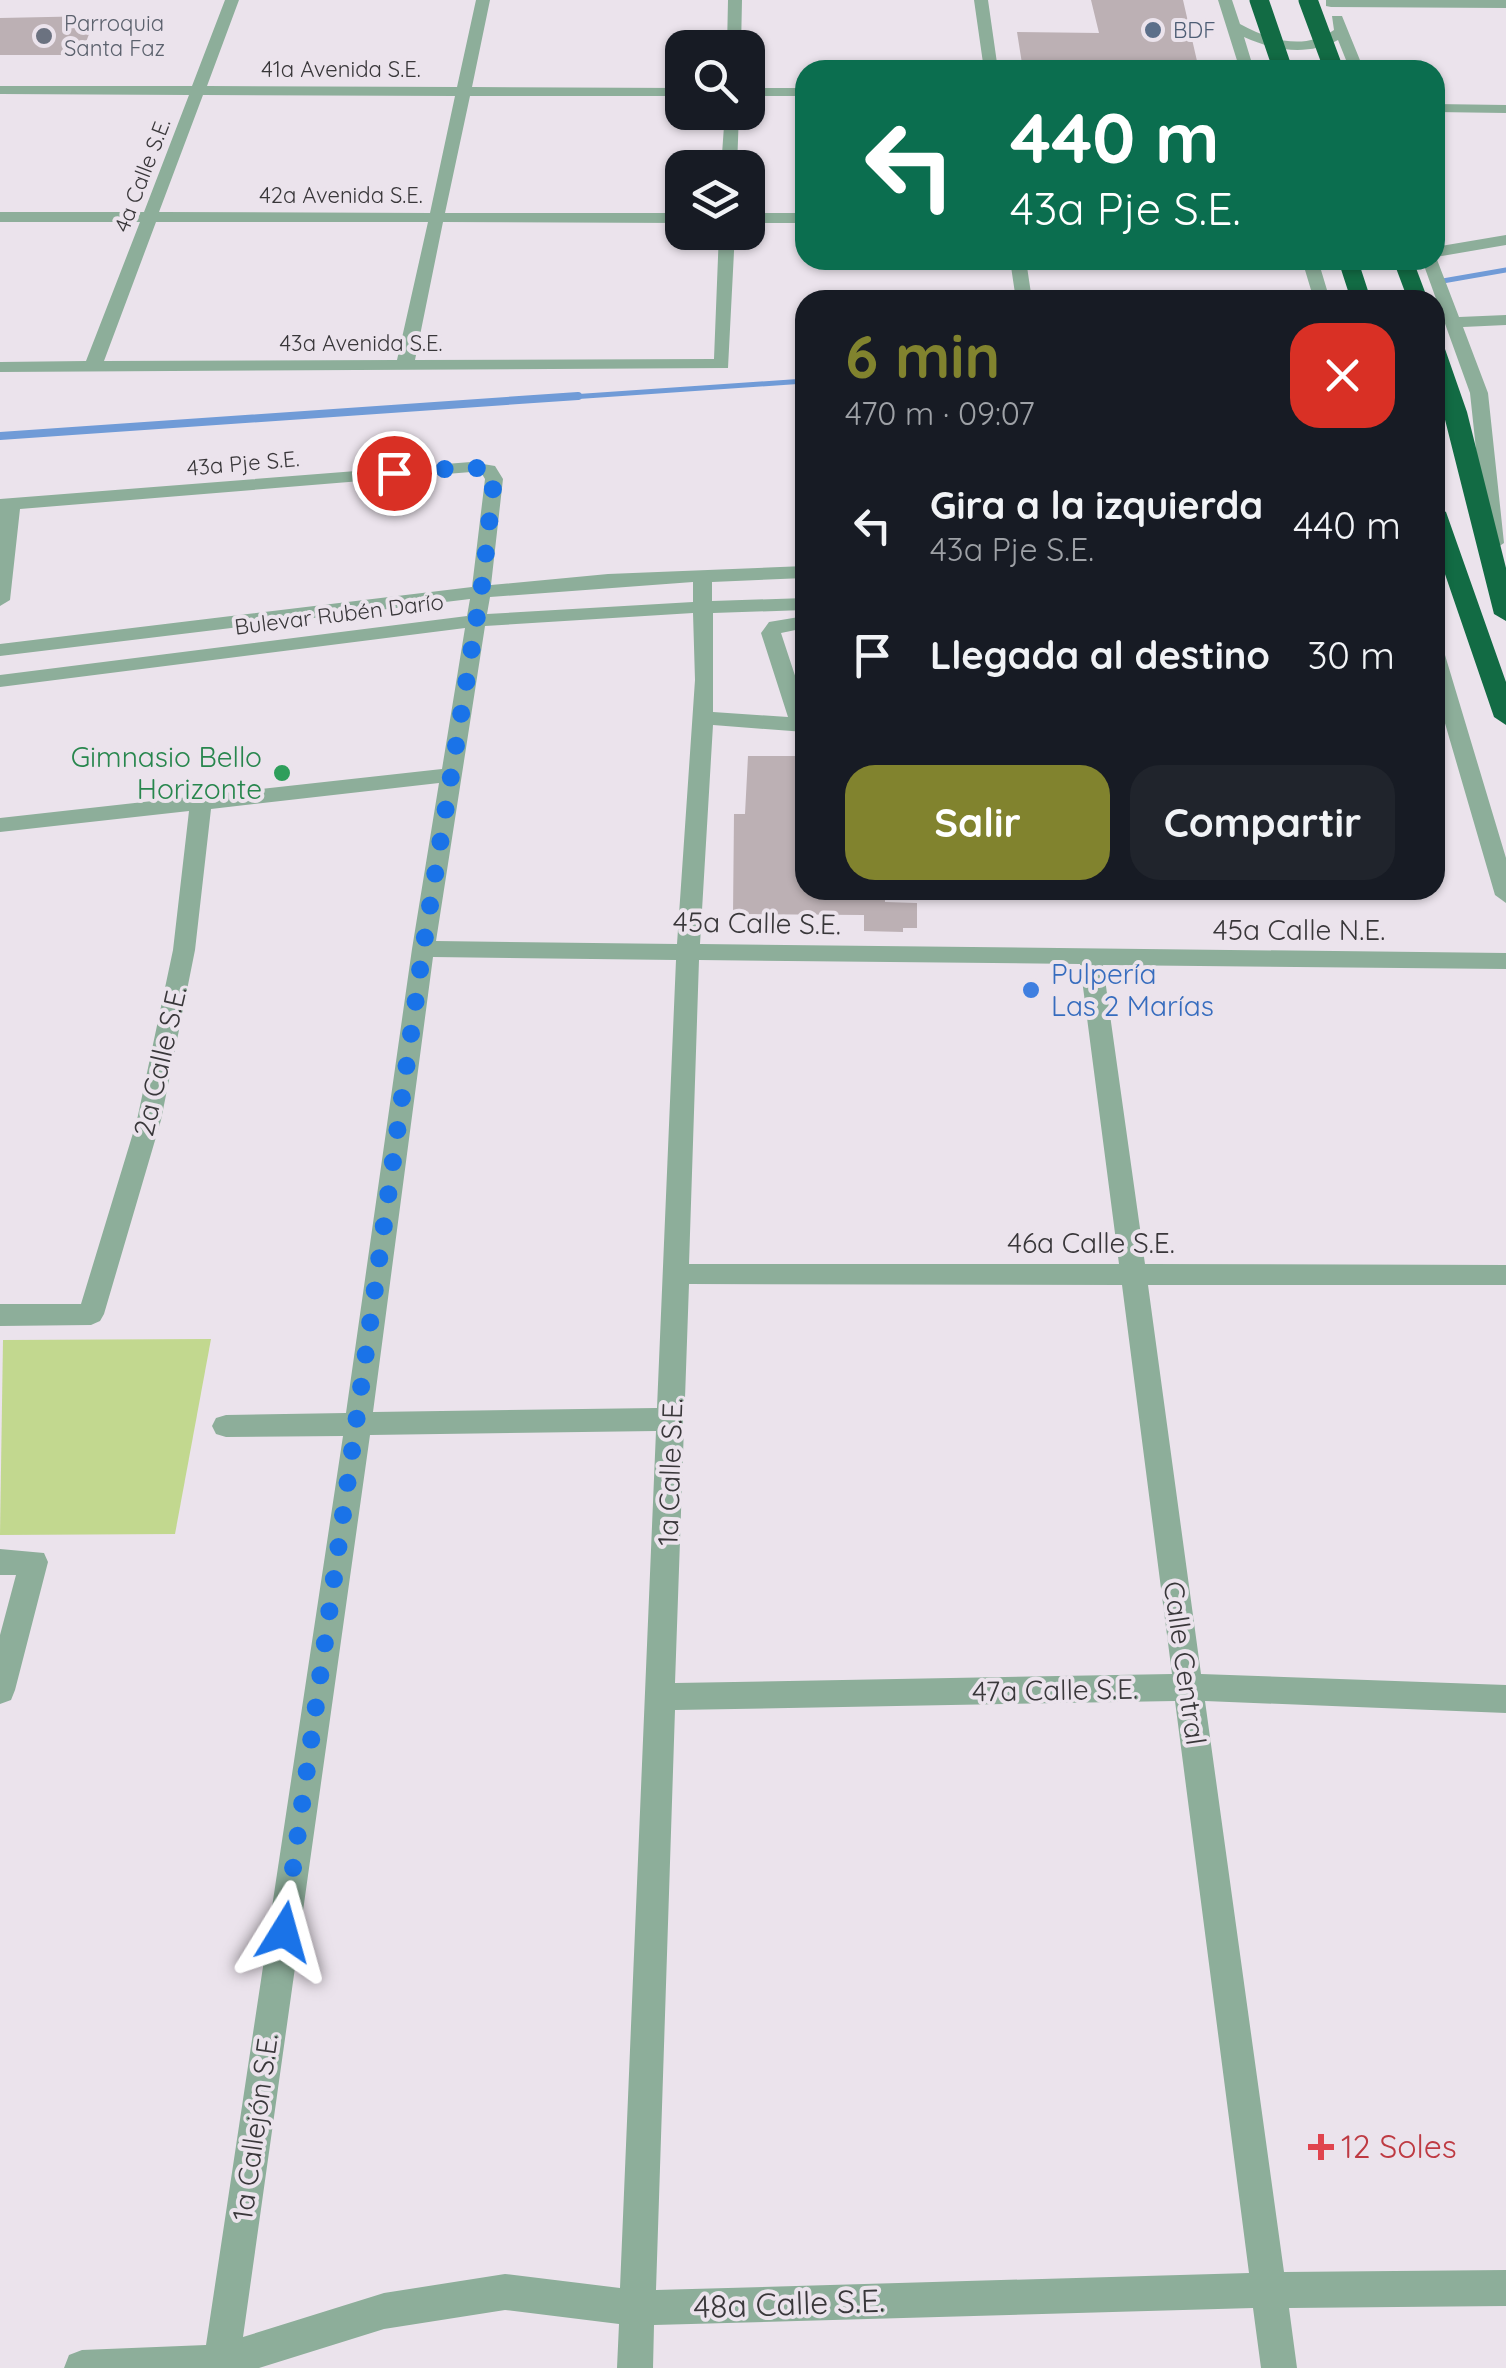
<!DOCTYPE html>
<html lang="es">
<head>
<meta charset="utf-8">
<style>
	:root { --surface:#171b24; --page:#20242c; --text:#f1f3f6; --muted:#9ea1a6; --accent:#81832e }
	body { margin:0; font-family:Quicksand,sans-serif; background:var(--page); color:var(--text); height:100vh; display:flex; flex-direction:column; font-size:38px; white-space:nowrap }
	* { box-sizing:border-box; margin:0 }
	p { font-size:32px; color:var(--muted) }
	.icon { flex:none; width:55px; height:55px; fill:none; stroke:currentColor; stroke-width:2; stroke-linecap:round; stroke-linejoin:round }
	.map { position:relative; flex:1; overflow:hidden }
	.panel { position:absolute; left:795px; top:290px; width:650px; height:610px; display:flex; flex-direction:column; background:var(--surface); border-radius:30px; box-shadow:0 2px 8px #0004 }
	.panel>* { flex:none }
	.top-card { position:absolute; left:795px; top:60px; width:650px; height:210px; border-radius:30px; box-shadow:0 2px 8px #0004; background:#0b6e4f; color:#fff; overflow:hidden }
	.fabs { position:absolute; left:665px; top:30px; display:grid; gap:20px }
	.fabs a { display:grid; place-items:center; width:100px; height:100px; border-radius:20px; background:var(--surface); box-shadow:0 2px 8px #0004; font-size:50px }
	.pin { position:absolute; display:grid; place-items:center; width:85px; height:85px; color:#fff; margin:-42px; border:5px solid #fff; border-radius:50%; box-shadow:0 2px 10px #0007 }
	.me { position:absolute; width:110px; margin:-55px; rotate:8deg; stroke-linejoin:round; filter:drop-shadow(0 0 8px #0008) }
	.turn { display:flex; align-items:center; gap:35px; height:210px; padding:0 50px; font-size:45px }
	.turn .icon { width:130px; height:130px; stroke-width:2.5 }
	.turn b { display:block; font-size:70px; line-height:85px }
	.round { display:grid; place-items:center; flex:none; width:105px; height:105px; border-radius:30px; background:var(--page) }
	.head { display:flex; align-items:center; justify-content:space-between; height:170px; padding:0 50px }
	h1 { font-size:60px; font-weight:700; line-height:75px; color:var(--accent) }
	.cta { display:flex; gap:20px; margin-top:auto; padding:20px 50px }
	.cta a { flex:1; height:115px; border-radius:30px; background:var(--accent); color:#fff; font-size:40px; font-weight:700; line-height:115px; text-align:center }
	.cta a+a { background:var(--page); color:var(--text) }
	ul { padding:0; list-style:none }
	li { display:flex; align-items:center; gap:30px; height:130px; padding:0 50px }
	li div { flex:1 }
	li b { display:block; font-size:38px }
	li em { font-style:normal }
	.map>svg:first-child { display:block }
	.green { fill:#c2d88f }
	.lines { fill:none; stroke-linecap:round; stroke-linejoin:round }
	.stream-far1 { stroke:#709bd7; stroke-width:5 }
	.stream { stroke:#709bd7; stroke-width:8 }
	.building { fill:#bcb0b4 }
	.minor { fill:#8dae9a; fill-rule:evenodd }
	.highway { fill:#126b44; fill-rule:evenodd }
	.highway-bridge { stroke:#126b44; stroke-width:19 }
	.route { stroke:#1a73e8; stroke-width:18; stroke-dasharray:0 32.4 }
	.service-dot { fill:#5c6f8a; stroke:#ebe3ec; stroke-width:4 }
	.worship-dot { fill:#6b7280; stroke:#ebe3ec; stroke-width:4 }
	.leisure-dot { fill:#2e9e5b; stroke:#ebe3ec; stroke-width:4 }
	.shop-dot { fill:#3f7fe0; stroke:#ebe3ec; stroke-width:4 }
	.health-dot { fill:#e0444e; stroke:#ebe3ec; stroke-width:4 }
	.labels { text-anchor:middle; stroke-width:8; stroke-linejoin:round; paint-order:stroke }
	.far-worship-label { font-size:22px; fill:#5b616d; stroke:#ebe3ec; text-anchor:start }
	.far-service-label { font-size:22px; fill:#4e5e75; stroke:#ebe3ec; text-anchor:start }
	.far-street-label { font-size:22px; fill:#39373a; stroke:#ebe3ec }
	.leisure-label { font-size:28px; fill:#27864d; stroke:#ebe3ec; text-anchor:end }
	.street-label { font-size:28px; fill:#39373a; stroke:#ebe3ec }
	.shop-label { font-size:28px; fill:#366cbe; stroke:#ebe3ec; text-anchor:start }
	.near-health-label { font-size:32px; fill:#be3a42; stroke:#ebe3ec; text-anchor:start }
	.near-street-label { font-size:32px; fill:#39373a; stroke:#ebe3ec }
</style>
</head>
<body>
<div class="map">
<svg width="1506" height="2368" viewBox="0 0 1506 2368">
	<rect width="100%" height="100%" fill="#ebe3ec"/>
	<!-- green -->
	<path class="green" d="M211,1339l-36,195 -175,1 3,-195z"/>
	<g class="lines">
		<!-- stream-far1 -->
		<path class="stream-far1" d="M1437,282l69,-12
			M542,399l263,-18"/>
		<!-- stream -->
		<path class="stream" d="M0,436l578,-40"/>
	</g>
	<!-- building -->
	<path class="building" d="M1091,0h92l14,61 -81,-1 2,10h-95l-6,-38 82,1z
		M96,16l-15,39h-81v-37z
		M748,756h57v134h80v12l32,1v25h-14v4l-39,-1v-16l-131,-1 1,-100h11z"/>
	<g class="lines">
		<!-- minor -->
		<path class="minor" d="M225,0h14l-32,86 250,1 19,-87h14l-18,87 210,1v8h-212l-25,117h237v10l-239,-1 -28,138 299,-1 5,-127h16l-7,136 -728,4v-10l86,-1 54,-139h-140v-10h144l45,-117 -189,-1v-8h192zM203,95l252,1 -25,117 -271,-1zM156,222h272l-31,138 -293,1z
			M728,0h14l-1,48h-14z
			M974,0h14l10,70h-14z
			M1218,0h14l8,24c29,16 64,27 94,6l-2,-14h10l22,54h-14l-12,-30c-30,16 -63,11 -94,-3l10,33h-14z
			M1326,0h180v8l-175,-1 -5,-1z
			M748,88h57v8h-57z
			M1435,104l71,1v8l-71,-1z
			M725,112h14l-2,56h-16z
			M748,213h57v10h-57z
			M1506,235v10l-70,12 23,60 47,-2v10l-43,2 25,66 16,150 -9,6 -9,-6 -16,-150 -48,-133h13v-13z
			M1010,260h16l6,40h-16z
			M1302,260h16l12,40h-16z
			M471,462l24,4 8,13 -12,106 117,-11 197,-8v12l-93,4v19l93,-3v12l-92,3v99l75,5 -27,-84 8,-11 36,-6v12l-24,5 24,73v26l-92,-7 -13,219 806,9v16l-403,-4 42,299 361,1v20h-358l53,389 305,11v28l-301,-12 79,571 222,-2v36l-217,2 8,60h-36l-8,-60 -599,17 -1,43h-36l2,-44 -114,-14 -121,19 -125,39h-195l5,-13 13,-5 124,-5 137,-909 -117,1 -10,-3 -4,-8 4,-8 10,-3 120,-2 66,-464 27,-166 -228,26 -16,141 -34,170 -57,194 -4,7 -9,4 -91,1v-22h81l56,-184 36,-170 16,-139 -189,21v-14l442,-49 23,-141 -465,59v-12l467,-59 3,-17 -470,57v-12l472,-57 13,-108 -3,-5 -11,-2 -451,37 -10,91 -10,6v-107zM693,582v20l-206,12 3,-17zM693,613l2,67 -18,264 -241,-3 49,-315zM433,957l243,3 -19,448 -284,4zM699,960l381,4 39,300h-430zM689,1284l433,1 50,389 -497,9zM656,1431l-36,857 -115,-14 -121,19 -141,44 127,-902zM1175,1701l74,572 -593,17 19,-580z
			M1435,649l10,6 61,203v45l-11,-8 -60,-206z
			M0,1549l44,4 4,9 -33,128 -4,10 -11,4v-69l16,-60h-16z"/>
		<!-- highway -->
		<path class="highway" d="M1338,260h20l13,40h-20z
			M1393,260h20l15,40h-20z
			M1435,343l10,6 22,63 39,156v53l-12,-7 -59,-234z
			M1435,505l11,7 60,170v43l-12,-8 -59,-172z"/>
		<!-- highway-bridge -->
		<path class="highway-bridge" d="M1259,0l24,70
			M1308,0l26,70"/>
	</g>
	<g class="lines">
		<!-- route -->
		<path class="route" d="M284,1932l139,-983 60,-370 11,-100 -6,-9 -17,-3 -77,6"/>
	</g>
	<!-- markers -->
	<circle class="service-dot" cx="1153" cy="30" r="10"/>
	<circle class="worship-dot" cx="44" cy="36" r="10"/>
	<circle class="leisure-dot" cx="282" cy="773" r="10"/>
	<circle class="shop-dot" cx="1031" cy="990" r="10"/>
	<path class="health-dot" d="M1316 2132h10v10h10v10h-10v10h-10v-10h-10v-10h10z"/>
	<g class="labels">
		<!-- far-worship labels -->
		<g class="far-worship-label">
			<text x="64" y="31">Parroquia<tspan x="64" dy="25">Santa Faz</tspan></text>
		</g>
		<!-- far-service labels -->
		<g class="far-service-label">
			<text x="1173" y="38">BDF</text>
		</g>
		<!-- far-street labels -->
		<g class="far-street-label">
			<text x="341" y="77">41a Avenida S.E.</text>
			<text transform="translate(142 175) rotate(-69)" y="8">4a Calle S.E.</text>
			<text x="341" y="203">42a Avenida S.E.</text>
			<text x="361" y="351">43a Avenida S.E.</text>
			<text transform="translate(243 463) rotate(-5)" y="8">43a Pje S.E.</text>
			<text transform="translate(339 614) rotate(-7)" y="8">Bulevar Rubén Darío</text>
		</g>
		<!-- leisure labels -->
		<g class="leisure-label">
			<text x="262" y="767">Gimnasio Bello<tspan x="262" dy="32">Horizonte</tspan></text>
		</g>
		<!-- street labels -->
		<g class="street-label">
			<text transform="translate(757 923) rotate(1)" y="10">45a Calle S.E.</text>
			<text x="1299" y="940">45a Calle N.E.</text>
			<text transform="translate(160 1061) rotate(-77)" y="10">2a Calle S.E.</text>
			<text x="1091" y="1253">46a Calle S.E.</text>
			<text transform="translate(670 1472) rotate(-88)" y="10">1a Calle S.E.</text>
			<text transform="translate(1185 1663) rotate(82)" y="10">Calle Central</text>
			<text transform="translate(1055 1690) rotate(-1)" y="10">47a Calle S.E.</text>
			<text transform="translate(255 2127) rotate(-82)" y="10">1a Callejón S.E.</text>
		</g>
		<!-- shop labels -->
		<g class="shop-label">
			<text x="1051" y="984">Pulpería<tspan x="1051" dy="32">Las 2 Marías</tspan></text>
		</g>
		<!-- near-health labels -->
		<g class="near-health-label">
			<text x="1341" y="2158">12 Soles</text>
		</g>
		<!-- near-street labels -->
		<g class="near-street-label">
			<text transform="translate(789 2304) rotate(-2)" y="11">48a Calle S.E.</text>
		</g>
	</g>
</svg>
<div class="fabs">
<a><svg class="icon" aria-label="search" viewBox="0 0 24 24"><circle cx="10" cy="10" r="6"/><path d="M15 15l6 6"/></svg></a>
<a><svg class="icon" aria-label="layers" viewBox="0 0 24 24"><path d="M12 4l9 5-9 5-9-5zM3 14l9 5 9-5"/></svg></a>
</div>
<div class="pin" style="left:394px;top:473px;background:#d93025"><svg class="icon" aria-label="arrive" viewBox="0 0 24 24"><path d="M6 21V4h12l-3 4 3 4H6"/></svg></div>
<svg class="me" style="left:284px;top:1932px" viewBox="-20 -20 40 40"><path d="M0-17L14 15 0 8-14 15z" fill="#1a73e8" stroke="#fff" stroke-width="4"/></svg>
<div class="top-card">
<div class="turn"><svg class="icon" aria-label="left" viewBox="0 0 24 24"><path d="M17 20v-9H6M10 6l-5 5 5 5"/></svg><div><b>440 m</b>43a Pje S.E.</div></div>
</div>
<section class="panel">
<div class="head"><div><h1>6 min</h1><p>470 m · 09:07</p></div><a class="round" style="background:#d93025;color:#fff"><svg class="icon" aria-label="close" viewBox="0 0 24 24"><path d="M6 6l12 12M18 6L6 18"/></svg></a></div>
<ul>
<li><svg class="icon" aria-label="left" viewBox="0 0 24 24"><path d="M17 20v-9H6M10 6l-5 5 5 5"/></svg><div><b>Gira a la izquierda</b><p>43a Pje S.E.</p></div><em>440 m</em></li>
<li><svg class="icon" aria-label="arrive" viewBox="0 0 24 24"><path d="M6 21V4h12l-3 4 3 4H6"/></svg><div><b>Llegada al destino</b></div><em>30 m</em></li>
</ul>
<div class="cta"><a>Salir</a><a>Compartir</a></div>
</section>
</div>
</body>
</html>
